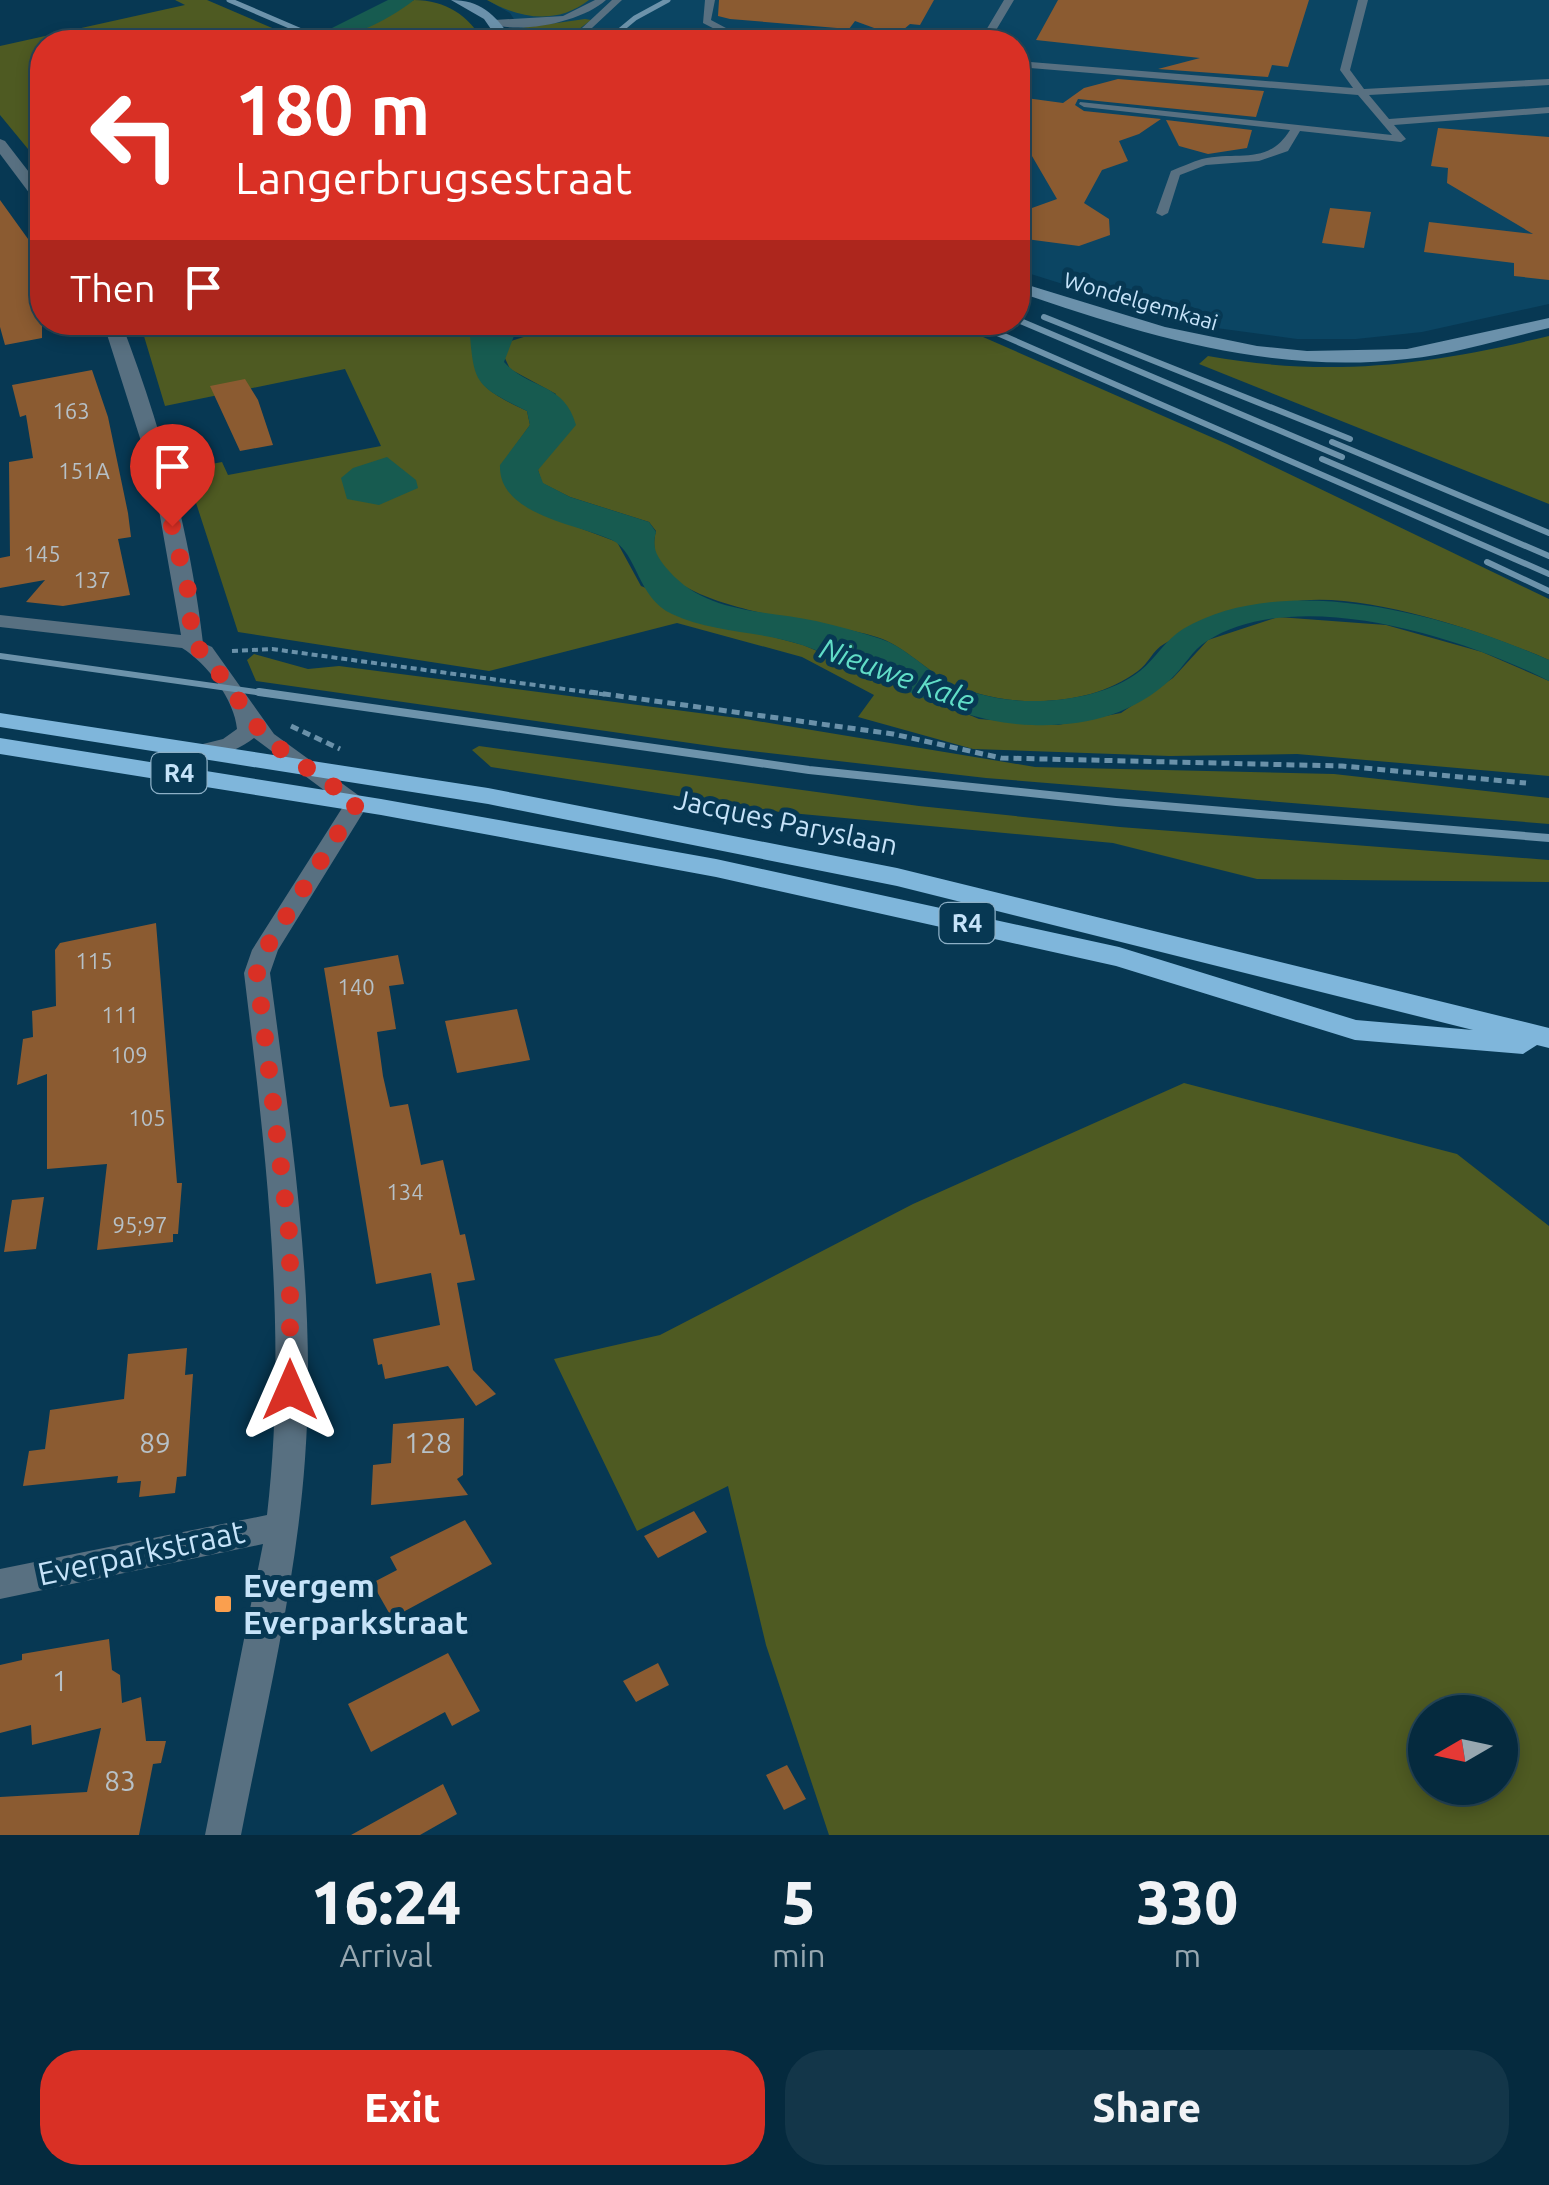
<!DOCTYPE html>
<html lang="en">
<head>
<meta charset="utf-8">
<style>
	:root { --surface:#052a3e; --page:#133649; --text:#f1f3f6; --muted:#97a7b0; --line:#264658; --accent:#d93025 }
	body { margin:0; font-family:Ubuntu,sans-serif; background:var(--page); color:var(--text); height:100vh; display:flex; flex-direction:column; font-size:38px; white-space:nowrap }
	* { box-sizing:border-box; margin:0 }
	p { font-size:32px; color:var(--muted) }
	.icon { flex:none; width:55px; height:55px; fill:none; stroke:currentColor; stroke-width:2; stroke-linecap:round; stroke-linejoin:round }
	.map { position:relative; height:1835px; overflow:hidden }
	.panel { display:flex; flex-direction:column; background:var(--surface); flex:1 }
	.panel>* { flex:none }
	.banner { position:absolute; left:30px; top:30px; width:1000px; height:305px; border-radius:40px; box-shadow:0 5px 15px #0003,0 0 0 2px var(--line); background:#d93025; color:#fff; overflow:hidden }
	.needle { width:65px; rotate:261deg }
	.controls { position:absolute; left:1408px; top:1695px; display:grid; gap:20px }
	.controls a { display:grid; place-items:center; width:110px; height:110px; border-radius:50%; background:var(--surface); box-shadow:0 5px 15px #0003,0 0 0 2px var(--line); font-size:50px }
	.pin { position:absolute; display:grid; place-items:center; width:85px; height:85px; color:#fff; margin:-102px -42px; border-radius:50% 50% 50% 0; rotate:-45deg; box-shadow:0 0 10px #0007 }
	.pin .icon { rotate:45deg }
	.me { position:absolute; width:110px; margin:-55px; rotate:0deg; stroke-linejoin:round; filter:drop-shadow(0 0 8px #0008) }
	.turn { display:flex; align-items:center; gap:35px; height:210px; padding:0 40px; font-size:45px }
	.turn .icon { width:130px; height:130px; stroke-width:2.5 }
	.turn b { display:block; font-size:70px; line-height:85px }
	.then { display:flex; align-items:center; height:95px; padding:0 40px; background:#0003; gap:20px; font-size:38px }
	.eta { display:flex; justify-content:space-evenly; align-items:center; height:170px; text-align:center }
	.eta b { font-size:60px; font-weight:800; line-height:70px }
	.button { display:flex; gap:20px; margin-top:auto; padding:20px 40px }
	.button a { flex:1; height:115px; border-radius:40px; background:var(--accent); color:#fff; font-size:40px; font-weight:800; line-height:115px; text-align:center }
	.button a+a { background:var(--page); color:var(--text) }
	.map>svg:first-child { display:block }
	.built { fill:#0b4563 }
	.green { fill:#4e5a22; fill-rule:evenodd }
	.water { fill:#175b50 }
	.building { fill:#8b5b31 }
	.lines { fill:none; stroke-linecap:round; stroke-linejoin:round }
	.path-far1 { stroke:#6a91a9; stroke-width:4; stroke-dasharray:6 4; stroke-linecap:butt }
	.path { stroke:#6a91a9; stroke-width:5; stroke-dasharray:8 5; stroke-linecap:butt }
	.service { fill:#587081; fill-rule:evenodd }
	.minor { fill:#587081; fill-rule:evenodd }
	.secondary { fill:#6b91ab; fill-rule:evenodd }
	.trunk { fill:#7fb6db; fill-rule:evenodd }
	.rail-far2 { stroke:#6d93ab; stroke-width:5 }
	.rail-far1 { stroke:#6d93ab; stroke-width:6 }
	.rail { stroke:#6d93ab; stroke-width:8 }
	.route { stroke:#d93025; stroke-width:18; stroke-dasharray:0 32.4 }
	.poi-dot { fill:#fa9f4e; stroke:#073853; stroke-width:4 }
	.labels { text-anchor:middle; stroke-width:10; stroke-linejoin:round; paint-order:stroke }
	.far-street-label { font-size:22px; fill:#c6e3f9; stroke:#073853 }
	.number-label { font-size:22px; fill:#b7c1c7 }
	.shield { fill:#073853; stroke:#8db0c7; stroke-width:2.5 }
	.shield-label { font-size:25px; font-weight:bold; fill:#c6e3f9 }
	.street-label { font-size:28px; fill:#c6e3f9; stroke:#073853 }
	.near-number-label { font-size:28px; fill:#b7c1c7 }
	.water-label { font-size:30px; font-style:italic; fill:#61ddc7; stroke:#073853 }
	.near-street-label { font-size:32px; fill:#c6e3f9; stroke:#073853 }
	.near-poi-label { font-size:32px; font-weight:bold; fill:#c6e3f9; stroke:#073853; text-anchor:start }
</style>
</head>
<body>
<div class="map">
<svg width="1549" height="1835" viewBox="0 0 1549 1835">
	<rect width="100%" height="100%" fill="#073853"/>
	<!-- built -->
	<path class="built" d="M487,0h1062v304l-127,28 -66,7h-59l-103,-14 -176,-55v-228h-489l-19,-29z"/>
	<!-- green -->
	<path class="green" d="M175,0h32l98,42h-263v124l-42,-51v-69l185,-41z
		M414,0c32,0 55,16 70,42h-128l-14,-5z
		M487,0h102c-32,25 -69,19 -102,0z
		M585,19l6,1 -29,22h-33l-8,-14z
		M140,323h330c4,58 4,63 57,88l3,14 -18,25 49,71 56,21 24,44 110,45 52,14 176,74 79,6 63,-12 52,-35 35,-38 70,-23 108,8 96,27 67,29v95l-252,-22 -127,2 -197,-7 -115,-32 16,-22 -72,-38 -125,-34 -188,48 -251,-39 -53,-163 37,-7 6,13 153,-29 -36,-77 -180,37z
		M568,323h383l276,121 322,155v61c-64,-28 -194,-73 -263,-57 -22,5 -44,15 -65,22 -17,6 -42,9 -57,19 -11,6 -16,20 -26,27 -28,21 -65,30 -100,30 -33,1 -73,-7 -101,-26 -16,-11 -32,-25 -50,-34 -48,-23 -254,-26 -231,-110l-7,-9 -79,-25 -28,-14 -4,-13 18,-76 -46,-25 -7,-15 8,-13z
		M1549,336v168l-350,-140 9,-8c122,22 221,9 341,-20z
		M254,654l54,15 31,-3 406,53 290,48 299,7 215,24v26l-563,-46 -261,-30 -469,-67 -9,-21z
		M479,746l440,60 201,21 429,33v22l-292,-3 -144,-36 -333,-31 -289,-45 -19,-17z
		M1184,1083l273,71 92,72v609h-720l-63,-190 -38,-159 -91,45 -83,-172 106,-24 253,-131zM1425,1712h75v76h-75z"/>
	<!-- water -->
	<path class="water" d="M388,0h26c-29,23 -73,43 -110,42z
		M469,323h50l-15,39c25,28 60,20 72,63l-38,45 5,13 27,14 79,25 7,10c-5,17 2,26 13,39 38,43 95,39 147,50 22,5 44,11 65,18 21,7 39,25 58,37 28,19 67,26 101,25 34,-1 73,-9 100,-30 16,-13 25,-31 43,-42 103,-60 266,-13 366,31v21c-87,-44 -252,-97 -342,-40 -15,9 -23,26 -36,38 -38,36 -88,48 -139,46 -82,-2 -153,-52 -227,-79 -42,-15 -93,-13 -133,-32 -35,-16 -34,-61 -60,-74 -35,-16 -114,-25 -112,-75l30,-40 -3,-14c-54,-27 -53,-26 -58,-88z
		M387,457l29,23 2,8 -39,17 -32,-6 -6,-21 12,-10z"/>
	<!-- building -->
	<path class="building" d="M719,0h215l-14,25 -10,-1 -14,12 -41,-15 -6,8 -119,-10 -12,-3z
		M1058,0h251l-21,67 -16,-2 -4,12 -110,-8 42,-11 -164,-18z
		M1118,79l146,12 -8,26 -178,-18 -3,6 9,6 77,8 -22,15 -20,7 9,20 -26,9 -18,33 25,16 1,16 -31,11 -53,-7 -8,-6v-20l39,-14 -39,-67v-23l8,-11 37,5 21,-15z
		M1166,120l86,10 -5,18 -39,6 -29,-8z
		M1438,128l111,9v143l-35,-4v-13l-90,-11 5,-30 104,12 -86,-51 1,-15 -17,-2z
		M0,200l41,57 -6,1 7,11v69l-37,7 -5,-18z
		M1330,208l41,4 -7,36 -42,-5z
		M92,370l16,47 20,96 3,24 -13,2 12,56 -67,11 -37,-4 19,-22 -45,8v-30l10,-2 -1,-94 24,-4 -7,-43 -6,2 -8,-32z
		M245,379l13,21 15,45 -33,6 -30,-65z
		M156,923l21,260h5l-4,51h-5v8l-76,8 10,-86 -60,5v-95l-30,11 6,-46 10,-2 -1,-26 24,-5 -1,-56 5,-7z
		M398,955l6,29 -15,2 7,43 -19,3 6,44 7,31 18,-3 13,61 22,-5 17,75 5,-1 10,46 -18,3 16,87 23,24 -20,12 -28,-40 -63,13 -3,-15 -4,1 -5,-26 67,-14 -9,-52 -55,11 -52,-316z
		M517,1009l13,51 -73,13 -12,-52z
		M44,1197l-8,52 -32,3 8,-52z
		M187,1348l-2,27 8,-1 -7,102 -9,1 -2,16 -36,4 2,-16 -24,2 1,-7 -95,10 6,-35 16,-2 5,-39 74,-11 4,-45z
		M464,1418l-1,57 -6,4 11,16 -97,10 2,-40 18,-2 2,-39z
		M694,1511l13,21 -49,26 -14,-22z
		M465,1520l27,44 -100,54 -20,-35 25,-13 -7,-13z
		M109,1639l3,31 8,5 2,28 19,-6 5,44h20l-5,22 -8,1 -14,71h-139v-38l87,-5 14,-64 -69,17 -1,-20 -31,8v-68l22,-5v-6z
		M448,1653l32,58 -28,15 -7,-14 -74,40 -23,-48z
		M658,1663l11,22 -33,17 -13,-21z
		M787,1765l19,34 -22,11 -18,-35z
		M443,1784l14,30 -37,21h-69z"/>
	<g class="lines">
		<!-- path-far1 -->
		<path class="path-far1" d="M232,651l40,-2 336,46"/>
		<!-- path -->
		<path class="path" d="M590,692l303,42 108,24 341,8 184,17
			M291,726l49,23"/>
		<!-- service -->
		<path class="service" d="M595,0h11c-24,22 -87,35 -117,23l5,-3 69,-4z
			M612,0h10l-45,42h-10z
			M705,0h10l-4,20 41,22h-12l-37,-19z
			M1004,0h10l-25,42h-10z
			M1358,0h10l-18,70 14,19 185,-10v6l-180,10 20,24 160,-12v6l-155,12 12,14 -5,3 -101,-11 -12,20 -29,10 -53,4 -26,10 -12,38 -6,3 -6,-3 15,-42c10,-4 21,-9 31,-12 36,-8 66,7 88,-29l-206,-23 -5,-3 1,-2 312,33 -34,-40 -340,-28v-6l335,27 -13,-18z
			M499,26l5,3 -2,2 -31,6 -4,5h-10l8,-9z"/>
		<!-- minor -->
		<path class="minor" d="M0,139l5,2 37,48v15l-6,-2 -36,-48z
			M103,322h18c40,104 69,210 82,321l9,4 62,87 95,69 -91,147 -8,23c21,161 47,324 35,486 -9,127 -40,252 -64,376h-36l58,-291 -263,55v-30l267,-54c21,-182 -1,-361 -23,-542l8,-23 92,-145 -90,-67c-15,11 -36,22 -55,17l-3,-5 3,-5 24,-6 14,-10c-2,-28 -30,-66 -55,-81l-182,-21v-12l181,20 -27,-153z"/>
		<!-- secondary -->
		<path class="secondary" d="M451,0c32,0 46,17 63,42h-14l-16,-23z
			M1018,282l147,45 92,19 50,5 100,-2 142,-31v10c-47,11 -94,26 -142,31 -134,16 -264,-24 -389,-67z"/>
		<!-- trunk -->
		<path class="trunk" d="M0,713l488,75 409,80 652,160v20l-12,-3 -14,9 -168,-14 -239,-74 -400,-89 -335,-62 -381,-61v-16l381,61 335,60 403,88 237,73 117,10 -576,-144 -409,-82 -488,-77z"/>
		<!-- rail-far2 -->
		<path class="rail-far2" d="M229,0l98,42
			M606,42l29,-24 33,-18"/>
		<!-- rail-far1 -->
		<path class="rail-far1" d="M1044,317l306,122
			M1018,320l324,137
			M972,322l577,252
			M1332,442l217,91
			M1322,459l227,97
			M1487,562l62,29
			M0,656l277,39"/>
		<!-- rail -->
		<path class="rail" d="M259,692l550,78 307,32 433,36"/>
	</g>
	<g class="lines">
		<!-- route -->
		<path class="route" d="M172,526l16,64 5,56 11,6 62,87 91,64 -92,147 -8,23 33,267v150"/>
	</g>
	<!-- markers -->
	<rect class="poi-dot" x="213" y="1594" width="20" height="20" rx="5"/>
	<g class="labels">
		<!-- far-street labels -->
		<g class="far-street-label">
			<text transform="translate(1141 301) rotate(16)" y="8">Wondelgemkaai</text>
		</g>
		<!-- number labels -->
		<g class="number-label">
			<text x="71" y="419">163</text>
			<text x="84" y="479">151A</text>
			<text x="42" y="562">145</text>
			<text x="92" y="588">137</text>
			<text x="94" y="969">115</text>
			<text x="356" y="995">140</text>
			<text x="120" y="1023">111</text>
			<text x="129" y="1063">109</text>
			<text x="147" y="1126">105</text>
			<text x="405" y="1200">134</text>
			<text x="140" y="1233">95;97</text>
		</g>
		<!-- shield labels -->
		<g class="shield">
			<rect x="151.5" y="753" width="55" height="40" rx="8"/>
			<rect x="939.5" y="903" width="55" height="40" rx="8"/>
		</g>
		<g class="shield-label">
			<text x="179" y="782">R4</text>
			<text x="967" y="932">R4</text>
		</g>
		<!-- street labels -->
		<g class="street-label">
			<text transform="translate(786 822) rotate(12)" y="10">Jacques Paryslaan</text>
		</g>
		<!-- near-number labels -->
		<g class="near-number-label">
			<text x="155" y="1453">89</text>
			<text x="428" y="1453">128</text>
			<text x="60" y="1691">1</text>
			<text x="120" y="1791">83</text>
		</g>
		<!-- water labels -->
		<g class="water-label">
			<text transform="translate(897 675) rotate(20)" y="10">Nieuwe Kale</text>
		</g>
		<!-- near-street labels -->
		<g class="near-street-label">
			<text transform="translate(141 1553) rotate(-12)" y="11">Everparkstraat</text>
		</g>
		<!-- near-poi labels -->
		<g class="near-poi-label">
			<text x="243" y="1597">Evergem<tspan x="243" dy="37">Everparkstraat</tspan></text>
		</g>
	</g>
</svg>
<div class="controls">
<a><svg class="needle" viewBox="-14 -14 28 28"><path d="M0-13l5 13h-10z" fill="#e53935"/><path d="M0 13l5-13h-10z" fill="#97a7b0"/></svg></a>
</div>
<div class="pin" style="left:172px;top:526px;background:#d93025"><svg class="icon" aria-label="arrive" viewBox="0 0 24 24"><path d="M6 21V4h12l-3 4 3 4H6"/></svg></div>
<svg class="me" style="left:290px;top:1390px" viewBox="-20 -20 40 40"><path d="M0-17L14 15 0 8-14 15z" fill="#d93025" stroke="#fff" stroke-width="4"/></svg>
<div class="banner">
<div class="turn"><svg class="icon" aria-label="left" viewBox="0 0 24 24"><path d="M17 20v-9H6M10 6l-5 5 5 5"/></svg><div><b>180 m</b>Langerbrugsestraat</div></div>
<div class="then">Then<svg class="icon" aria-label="arrive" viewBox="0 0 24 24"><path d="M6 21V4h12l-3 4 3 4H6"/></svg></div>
</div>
</div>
<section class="panel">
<div class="eta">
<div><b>16:24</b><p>Arrival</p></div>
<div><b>5</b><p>min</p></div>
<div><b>330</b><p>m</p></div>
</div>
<div class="button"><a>Exit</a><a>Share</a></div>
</section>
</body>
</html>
